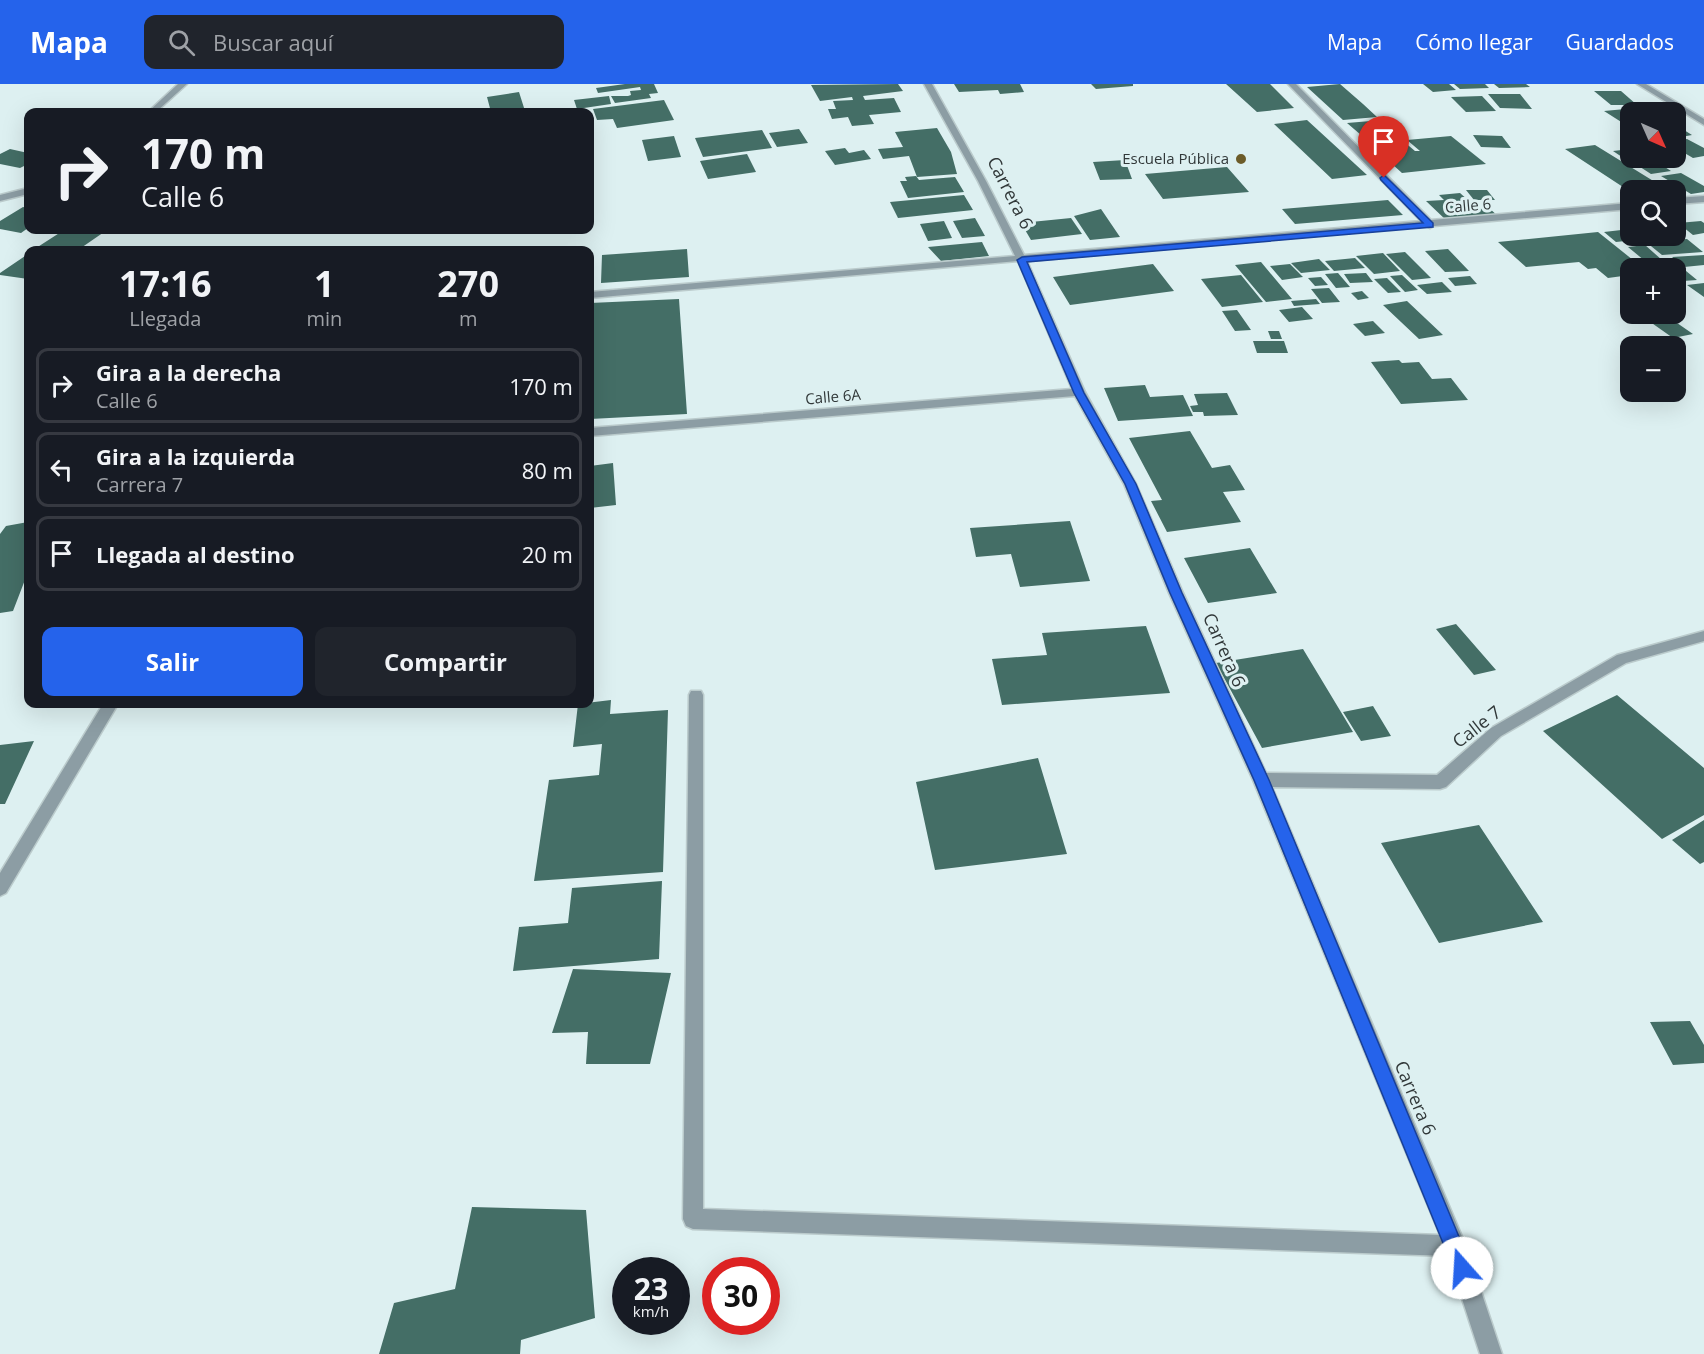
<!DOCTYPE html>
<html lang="es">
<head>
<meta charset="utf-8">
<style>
	:root { --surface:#171b24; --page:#20242c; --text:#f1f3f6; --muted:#9ea1a6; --line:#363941; --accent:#2563eb }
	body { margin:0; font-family:"Open Sans",sans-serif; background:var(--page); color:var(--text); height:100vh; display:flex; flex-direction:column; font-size:22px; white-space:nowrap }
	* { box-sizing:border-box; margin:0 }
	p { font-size:20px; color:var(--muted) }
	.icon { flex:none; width:33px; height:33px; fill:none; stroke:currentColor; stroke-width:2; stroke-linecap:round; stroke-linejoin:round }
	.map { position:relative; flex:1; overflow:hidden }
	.side { position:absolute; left:24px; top:162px; width:570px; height:462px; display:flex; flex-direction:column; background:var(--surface); border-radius:12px; box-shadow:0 6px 24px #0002 }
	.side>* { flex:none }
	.guide { position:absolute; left:24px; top:24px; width:570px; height:126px; border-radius:12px; box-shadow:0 6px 24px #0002; background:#171b24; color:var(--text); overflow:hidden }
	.needle { width:39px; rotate:135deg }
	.controls { position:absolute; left:1620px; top:18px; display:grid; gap:12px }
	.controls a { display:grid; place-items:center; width:66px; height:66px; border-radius:12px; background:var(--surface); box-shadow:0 6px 24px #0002; font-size:30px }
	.speed { position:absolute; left:612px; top:1173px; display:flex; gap:12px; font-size:30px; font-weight:700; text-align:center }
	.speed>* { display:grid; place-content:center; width:78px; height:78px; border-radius:50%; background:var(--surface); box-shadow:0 6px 24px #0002; line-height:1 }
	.speed small { font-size:15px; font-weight:400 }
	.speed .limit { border:9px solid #d22; background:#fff; color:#111 }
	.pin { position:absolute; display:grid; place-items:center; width:51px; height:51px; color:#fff; margin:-62px -26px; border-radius:50% 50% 50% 0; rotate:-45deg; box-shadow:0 0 6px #0007 }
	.pin .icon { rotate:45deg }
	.me { position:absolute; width:66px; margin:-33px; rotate:341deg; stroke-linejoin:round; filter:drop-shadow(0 0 4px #0008) }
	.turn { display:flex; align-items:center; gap:21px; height:126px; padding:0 18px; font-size:27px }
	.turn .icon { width:78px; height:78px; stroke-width:2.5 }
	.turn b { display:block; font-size:42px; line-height:51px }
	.eta { display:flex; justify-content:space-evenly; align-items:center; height:102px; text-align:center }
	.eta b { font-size:36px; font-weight:700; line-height:42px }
	.action { display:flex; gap:12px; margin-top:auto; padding:12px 18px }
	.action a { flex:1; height:69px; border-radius:12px; background:var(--accent); color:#fff; font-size:24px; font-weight:700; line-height:69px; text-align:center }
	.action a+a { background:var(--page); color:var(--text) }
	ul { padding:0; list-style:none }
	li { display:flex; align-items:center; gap:18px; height:75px; margin:0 12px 9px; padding:0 6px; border:3px solid var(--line); border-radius:12px }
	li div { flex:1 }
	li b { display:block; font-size:22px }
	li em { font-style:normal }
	header { display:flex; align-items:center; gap:36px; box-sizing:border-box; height:84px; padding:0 30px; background:var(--accent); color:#fff }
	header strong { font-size:28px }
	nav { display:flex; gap:33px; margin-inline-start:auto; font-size:21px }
	.search { width:420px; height:54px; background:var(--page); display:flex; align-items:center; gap:15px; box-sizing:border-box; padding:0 21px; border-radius:12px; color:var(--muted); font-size:22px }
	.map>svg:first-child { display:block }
	.building { fill:#446e66 }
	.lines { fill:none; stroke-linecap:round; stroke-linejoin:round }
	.minor-casing { stroke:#bbcbcc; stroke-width:3 }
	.minor { fill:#8c9da4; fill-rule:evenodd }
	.route { fill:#2563eb; stroke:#184099; stroke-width:1.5 }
	.poi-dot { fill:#6c5c29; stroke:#ddf0f1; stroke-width:2 }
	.labels { text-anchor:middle; stroke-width:6; stroke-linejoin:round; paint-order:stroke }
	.far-poi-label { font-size:15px; fill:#313839; stroke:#ddf0f1; text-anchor:end }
	.far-street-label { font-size:15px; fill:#313839; stroke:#ddf0f1 }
	.street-label { font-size:18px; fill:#313839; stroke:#ddf0f1 }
</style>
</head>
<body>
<header>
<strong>Mapa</strong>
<div class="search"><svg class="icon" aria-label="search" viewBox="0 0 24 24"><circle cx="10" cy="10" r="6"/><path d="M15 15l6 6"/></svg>Buscar aquí</div>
<nav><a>Mapa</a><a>Cómo llegar</a><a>Guardados</a></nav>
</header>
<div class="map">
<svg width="1704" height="1270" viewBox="0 0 1704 1270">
	<rect width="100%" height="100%" fill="#ddf0f1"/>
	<!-- building -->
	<path class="building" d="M625,0h29l4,9 -9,1 2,4 -36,5 -4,-7h17l3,-1 -1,-4 11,-1 -1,-3 -42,6 -2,-5z
		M898,0l5,7 -40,5 2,4 29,-2 7,14 -32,3 5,9 -22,2 -4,-9 -16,2 -4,-10h8l-3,-8 20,-1 -1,-3 -32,4 -9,-16z
		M954,0h66l4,8 -24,2 -2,-4 -39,2z
		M1091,0h42v2l-37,3z
		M1226,0h44l24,24 -37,4z
		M1340,0l23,20 14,13 -34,3 -36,-33z
		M1423,0h26l7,6 -23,2z
		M1454,0h31l4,4 -29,1z
		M1494,0h32l4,3 -31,1z
		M1594,7h27l16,14h-26z
		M519,8l6,19 -34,1 -4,-15z
		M1488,10h32l12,15 -32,-1z
		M609,12l2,8 -34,5 -3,-9z
		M1482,12l14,15 -30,1 -15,-15z
		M664,16l10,20 -57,8 -4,-9 -16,1 -4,-11z
		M1647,23l10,5h-27v12l-4,1 -22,-14z
		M1307,36l60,55 -35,4 -58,-55z
		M1371,37l14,11 -24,3 -14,-12z
		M1676,41l16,10 -16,3z
		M937,44l14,24 6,22 -40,3 -8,-21 -26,3 -5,-10 25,-2 -8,-15z
		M799,45l9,14 -31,4 -8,-14z
		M762,46l10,18 -69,9 -8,-19z
		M1473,51l29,1 9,12 -30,-1z
		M674,52l7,21 -33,4 -6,-21z
		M1451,52l35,28 -84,9 -31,-28 32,-4 12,10h5l-13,-11z
		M1687,55l17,9v8l-11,2 -17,-10v-7z
		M1595,61l60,37 -32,5 -58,-38z
		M845,64l4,5 15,-3 7,9 -36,6 -10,-14z
		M10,65l18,4v11l-8,4 -20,-4v-10z
		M1630,65v9l-5,1 -12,-8z
		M747,70l9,18 -48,7 -8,-18z
		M1125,76l7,19 -32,1 -7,-18z
		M1654,76l17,11 -20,3 -17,-11z
		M1227,83l22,25 -86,7 -18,-25z
		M1681,89l23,13v6l-13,2 -30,-18z
		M916,92l3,4 36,-3 9,15 -56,6 -8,-17h7l-2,-4z
		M1664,101l9,5h-37l-1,-1z
		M1466,106h21l8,10h-21z
		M1460,109l18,16 11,-1 10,9 -52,4 -21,-20 18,-1 -5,-5z
		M964,111l9,15 -75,8 -8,-16z
		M1388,116l15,15 -108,9 -13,-15z
		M23,123l5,1v20l-7,5 -21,-4v-8z
		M1101,125l19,28 -30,3 -16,-24z
		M975,134l10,18 -23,2 -9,-17z
		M1071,134l11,16 -51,6 -10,-17z
		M944,137l8,17 -24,3 -8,-17z
		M1701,137l3,2v10l-11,2 -15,-12z
		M1630,145v7l32,1 -46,5 -12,-10z
		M64,146h43l-29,20h-45z
		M1598,148l45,36h-13v7l-22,3 -12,-10 -8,1 -9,-7 -53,5 -28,-25z
		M1687,155l16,13 -41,3 -16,-13z
		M982,158l7,14 -48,5 -13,-14z
		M1645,161l17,15 -17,1 -17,-14z
		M687,165l2,28 -88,6 1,-28z
		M1448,165l21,22 -24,1 -20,-21z
		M1405,168l26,26 -19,2 -26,-26z
		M1383,169l17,18 -26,3 -18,-18z
		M28,170v25l-28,-4v-2z
		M1704,171v10l-20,2 -12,-10z
		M1355,174l10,10 -31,3 -9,-10z
		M1319,175l11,11 -29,3 -10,-10z
		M1261,178l31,37 -26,3 -31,-37z
		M1153,180l21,27 -104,14 -17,-28z
		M1290,180l13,13 -21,3 -12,-14z
		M1680,182l17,14 -14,1 -7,-7v-6h-9z
		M1338,189l12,14 -14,1 -11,-14z
		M1366,189l7,9 -23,1 -6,-9z
		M1241,191l22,27 -41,5 -21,-28z
		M1402,191l16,15 -13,2 -15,-16z
		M1470,192l7,8 -22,2 -7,-8z
		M1321,193l7,8 -13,1 -7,-8z
		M1387,194l14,14 -13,1 -14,-14z
		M1442,198l10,10 -25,2 -10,-9z
		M1704,199v14l-17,-12z
		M1329,204l11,14 -18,1 -11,-14z
		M1362,207l7,7 -11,2 -7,-7z
		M679,215l8,115 -97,5v-116z
		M1316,215l4,5 -26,2 -3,-5z
		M1407,217l36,34 -24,4 -36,-34z
		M1302,223l11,12 -24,3 -10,-12z
		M1237,226l14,20 -16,1 -13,-20z
		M1639,230h25l29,20 -20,4z
		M1373,237l12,12 -20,3 -12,-12z
		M1268,247h11l3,8h-11z
		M1253,257h31l4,12h-31z
		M1399,276l3,3 17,-1 13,17 19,-1 17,22 -67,4 -30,-42z
		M1145,301l5,12 33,-2 10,21 -75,5 -14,-33z
		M1227,309l11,22 -34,1 -1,-4h-10l-3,-6 8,-1 -4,-11z
		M1190,347l22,37 18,-3 15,25 -22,2 18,30 -74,10 -16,-31 11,-1 -33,-62z
		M613,379l3,42 -26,3v-42z
		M1070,437l20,60 -70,6 -9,-33 -35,3 -6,-29z
		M28,438v50l-15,39 -13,2v-79l6,-8z
		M1250,464l27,45 -69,10 -24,-45z
		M1456,540l40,46 -22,5 -38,-46z
		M1146,542l24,67 -168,12 -10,-46 55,-4 -5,-22z
		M1303,565l50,83 -91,16 -46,-85z
		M1617,611l87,73v47l-42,24 -119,-108z
		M611,616l-1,14 58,-4 -5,162 -129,9 15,-101 50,-5 3,-31 -29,3 5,-43z
		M1373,622l18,30 -30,5 -18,-29z
		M34,657l-29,63h-5v-59z
		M1038,674l29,96 -132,16 -19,-88z
		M1704,736v42l-4,2 -28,-24z
		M1479,741l64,97 -104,21 -58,-100z
		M662,797l-3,78 -146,12 6,-44 49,-4 4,-35z
		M573,885l98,4 -21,91h-64l2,-32 -36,1z
		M1690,937l14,24v18l-31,2 -23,-43z
		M472,1123l114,3 9,108 -74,22 -1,14h-141l15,-51 61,-14z"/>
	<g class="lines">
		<!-- minor casing -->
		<g class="minor-casing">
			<path id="minor" d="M178,0h9l-31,28h-8z
				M924,0h8l54,97 38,74 397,-34 -133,-137h8l135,136 199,-17v6l-196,17 -4,2 -4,-2 -399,35 58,131 51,92 47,109 83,180 171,2 54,-47 126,-73 87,-24v10l-78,22 -125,73 -55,51 -6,2 -168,-2 194,459 36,108h-22l-32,-98 -755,-27 -7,-3 -3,-7 6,-524 2,-4h10l2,4v514l737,26 -187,-455 -84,-187 -45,-109 -49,-88 -485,40v-8l482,-39 -54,-128 -428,37v-6l425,-36 -37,-75z
				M1637,0h9l58,35v6z
				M28,104v6l-28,7v-6z
				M1704,112v6l-28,2v-6z
				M103,620h15l-112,189 -6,3v-23z"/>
		</g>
		<!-- minor -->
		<use href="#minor" class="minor"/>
	</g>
	<!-- route -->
	<path class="route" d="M1384,91l49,48v4l-406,35 57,131 52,91 46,109 87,187 203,488 -3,7 -7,3 -6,-3 -202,-495 -84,-187 -45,-109 -51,-91 -57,-133 5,-3 401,-34 -42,-43 -1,-2z"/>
	<!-- markers -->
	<circle class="poi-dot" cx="1241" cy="75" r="6"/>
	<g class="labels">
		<!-- far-poi labels -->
		<g class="far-poi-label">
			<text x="1229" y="80">Escuela Pública</text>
		</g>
		<!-- far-street labels -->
		<g class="far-street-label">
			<text transform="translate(1468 122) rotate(-5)" y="5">Calle 6</text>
			<text transform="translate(833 313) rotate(-5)" y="5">Calle 6A</text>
		</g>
		<!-- street labels -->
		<g class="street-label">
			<text transform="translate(1010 109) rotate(63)" y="6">Carrera 6</text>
			<text transform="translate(1224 566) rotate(66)" y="6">Carrera 6</text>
			<text transform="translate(1477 643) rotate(-38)" y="6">Calle 7</text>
			<text transform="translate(1415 1014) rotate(67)" y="6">Carrera 6</text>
		</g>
	</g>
</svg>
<div class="controls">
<a><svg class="needle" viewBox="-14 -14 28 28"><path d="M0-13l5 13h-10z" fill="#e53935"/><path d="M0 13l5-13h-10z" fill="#9ea1a6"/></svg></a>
<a><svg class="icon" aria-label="search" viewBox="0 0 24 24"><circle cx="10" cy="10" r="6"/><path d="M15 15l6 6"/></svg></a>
<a>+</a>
<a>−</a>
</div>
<div class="speed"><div>23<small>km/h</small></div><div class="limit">30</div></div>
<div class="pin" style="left:1384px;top:94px;background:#d93025"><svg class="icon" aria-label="arrive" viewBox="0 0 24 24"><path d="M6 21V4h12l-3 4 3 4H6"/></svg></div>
<svg class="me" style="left:1462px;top:1184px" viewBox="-20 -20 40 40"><circle r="19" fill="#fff"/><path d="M0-13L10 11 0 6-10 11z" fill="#2563eb"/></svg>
<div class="guide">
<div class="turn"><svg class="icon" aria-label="right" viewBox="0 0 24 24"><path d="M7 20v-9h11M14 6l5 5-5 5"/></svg><div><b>170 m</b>Calle 6</div></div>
</div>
<section class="side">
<div class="eta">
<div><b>17:16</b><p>Llegada</p></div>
<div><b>1</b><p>min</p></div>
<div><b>270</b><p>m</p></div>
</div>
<ul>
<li><svg class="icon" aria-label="right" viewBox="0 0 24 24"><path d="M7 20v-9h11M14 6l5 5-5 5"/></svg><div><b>Gira a la derecha</b><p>Calle 6</p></div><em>170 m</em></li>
<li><svg class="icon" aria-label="left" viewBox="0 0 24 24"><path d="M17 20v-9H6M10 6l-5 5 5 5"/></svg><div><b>Gira a la izquierda</b><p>Carrera 7</p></div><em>80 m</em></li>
<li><svg class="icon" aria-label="arrive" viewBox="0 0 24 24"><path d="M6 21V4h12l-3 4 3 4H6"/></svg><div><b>Llegada al destino</b></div><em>20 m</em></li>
</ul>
<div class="action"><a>Salir</a><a>Compartir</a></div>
</section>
</div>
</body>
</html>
